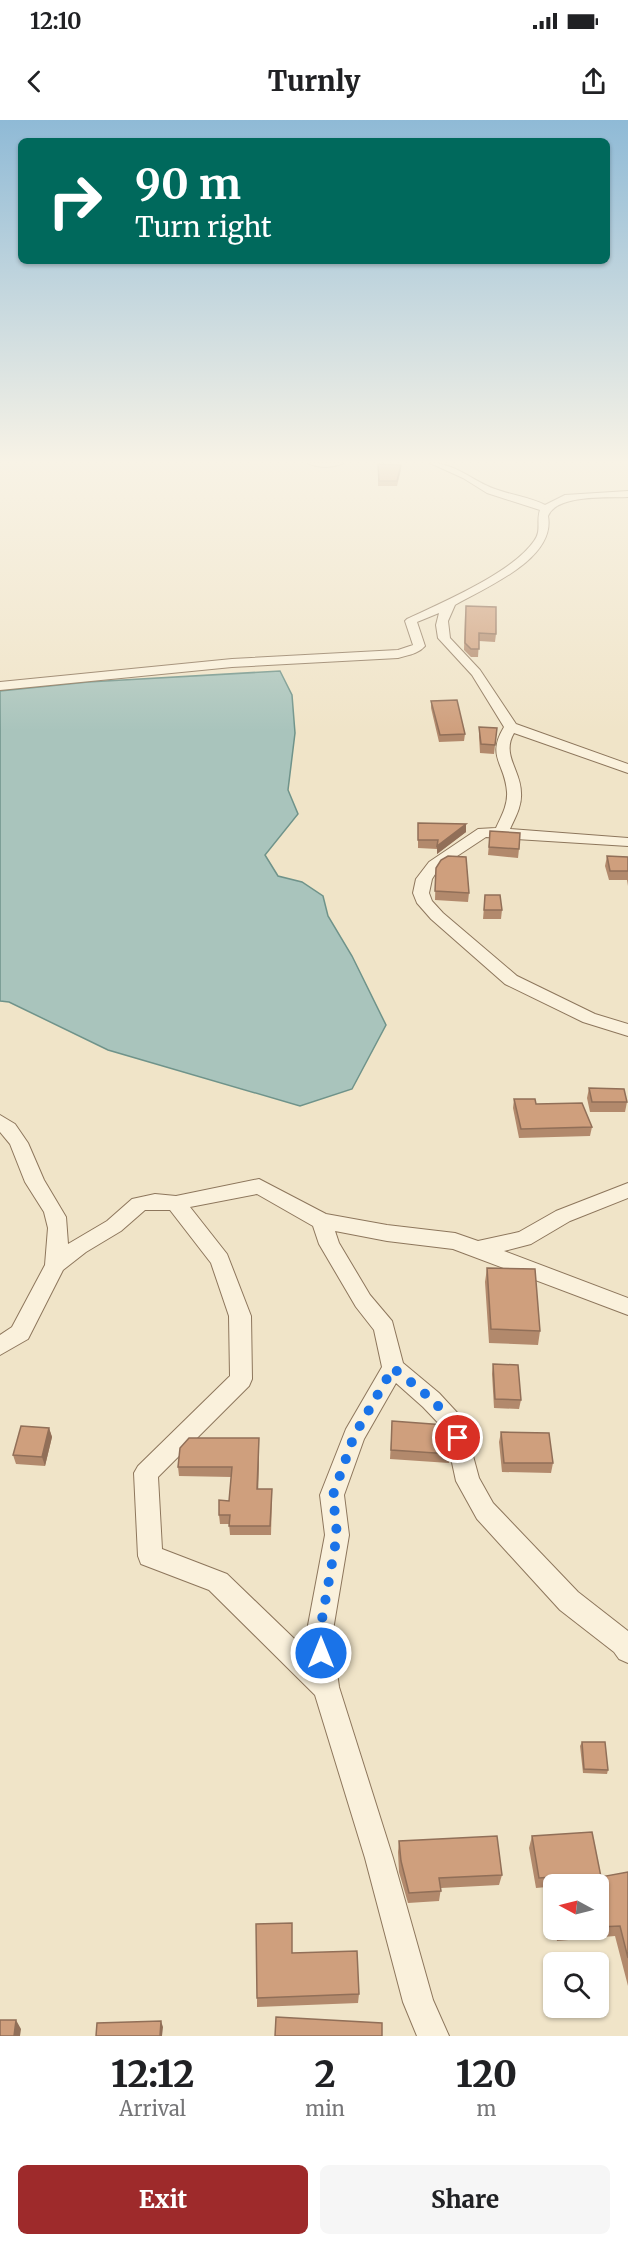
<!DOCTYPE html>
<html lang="en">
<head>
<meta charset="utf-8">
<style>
	:root { --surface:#fff; --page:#f6f6f6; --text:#202124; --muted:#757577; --accent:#9e2a2b }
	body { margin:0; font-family:Merriweather,serif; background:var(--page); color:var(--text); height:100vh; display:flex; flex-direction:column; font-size:22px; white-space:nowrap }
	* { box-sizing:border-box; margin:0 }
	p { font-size:20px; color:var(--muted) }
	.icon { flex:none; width:33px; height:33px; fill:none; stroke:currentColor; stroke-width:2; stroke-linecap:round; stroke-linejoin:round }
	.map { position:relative; height:1916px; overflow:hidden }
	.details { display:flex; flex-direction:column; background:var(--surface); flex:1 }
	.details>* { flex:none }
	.guide { position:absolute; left:18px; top:18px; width:592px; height:126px; border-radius:9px; box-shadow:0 2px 4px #0004; background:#00695c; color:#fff; overflow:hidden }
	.needle { width:39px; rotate:277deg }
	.tools { position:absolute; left:543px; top:1754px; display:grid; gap:12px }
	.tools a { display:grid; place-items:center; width:66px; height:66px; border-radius:9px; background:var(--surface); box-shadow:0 2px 4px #0004; font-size:30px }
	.pin { position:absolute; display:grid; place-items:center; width:51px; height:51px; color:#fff; margin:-26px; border:3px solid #fff; border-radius:50%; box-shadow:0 2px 6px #0007 }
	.me { position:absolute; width:66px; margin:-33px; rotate:0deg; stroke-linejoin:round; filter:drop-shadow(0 0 4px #0008) }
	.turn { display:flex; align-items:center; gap:21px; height:126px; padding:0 18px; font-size:27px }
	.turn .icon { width:78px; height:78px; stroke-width:2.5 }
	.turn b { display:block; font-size:42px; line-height:51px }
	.eta { display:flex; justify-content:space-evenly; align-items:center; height:102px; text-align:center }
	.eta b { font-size:36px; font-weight:800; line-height:42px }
	.button { display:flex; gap:12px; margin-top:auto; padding:12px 18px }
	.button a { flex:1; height:69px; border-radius:9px; background:var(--accent); color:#fff; font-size:24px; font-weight:800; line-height:69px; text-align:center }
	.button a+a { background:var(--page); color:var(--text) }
	.status { display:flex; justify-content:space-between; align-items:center; height:42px; padding:0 30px; background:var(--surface); direction:ltr }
	.status svg { height:16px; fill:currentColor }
	header { display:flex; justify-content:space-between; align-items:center; height:78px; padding:0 18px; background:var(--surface); font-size:27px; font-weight:800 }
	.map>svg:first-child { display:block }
	.water { fill:#a9c4bc; stroke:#6f938a; stroke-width:1.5 }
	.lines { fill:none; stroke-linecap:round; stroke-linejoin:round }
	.minor-casing { stroke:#8d765c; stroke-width:2 }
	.minor { fill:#faf1dc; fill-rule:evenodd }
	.wall { fill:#b2896c }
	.shaded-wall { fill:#916f58 }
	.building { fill:#cf9f7d; stroke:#916f58; stroke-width:1.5 }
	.route { stroke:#1a73e8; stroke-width:10; stroke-dasharray:0 18 }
</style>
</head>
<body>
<div class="status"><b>12:10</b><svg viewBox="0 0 49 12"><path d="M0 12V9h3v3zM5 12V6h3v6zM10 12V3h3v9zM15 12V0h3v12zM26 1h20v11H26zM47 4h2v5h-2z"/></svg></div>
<header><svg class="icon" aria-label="back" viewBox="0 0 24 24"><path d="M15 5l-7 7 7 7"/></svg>Turnly<svg class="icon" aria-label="share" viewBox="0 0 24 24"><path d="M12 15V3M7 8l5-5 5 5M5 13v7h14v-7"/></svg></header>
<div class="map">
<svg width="628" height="1916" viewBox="0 0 628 1916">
	<rect width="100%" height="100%" fill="#f0e4c8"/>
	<!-- water -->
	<path class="water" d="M280,551l12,24 3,38 -7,57 10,24 -33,41 13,21 24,6 21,14 5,20 24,40 34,69 -34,64 -52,17 -192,-56 -99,-48 -9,-1v-310l88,-9z"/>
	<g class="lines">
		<!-- minor casing -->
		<g class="minor-casing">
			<path id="minor" d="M308,343h35c-8,5 -27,5 -35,0z
				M430,343c26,0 42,18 65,26 16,6 34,8 50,16l20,-10 63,-4v6c-21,1 -71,-3 -80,19 8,43 -62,71 -93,89l-7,16 2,17 30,32 36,54 112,40v9l-114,-40c-13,22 7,37 7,60 1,13 -6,25 -11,36l118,9v8l-142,-9 -47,31 -7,11 -3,14 3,8 11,12 74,63 78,38 33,10v12l-45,-14 -78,-38 -74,-65 -14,-16 -4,-10 3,-14 13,-17 49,-33 18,-1c5,-11 12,-23 11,-36 -2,-29 -21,-35 -3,-65l-32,-52 -34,-37 -2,-13 3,-12 -22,9 8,24c-7,8 -17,9 -27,12l-166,9 -232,23v-8l232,-23 166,-9 15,-5 -8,-24 2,-2c36,-17 105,-46 127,-78 8,-10 2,-20 6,-31l-53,-17 -24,-15z
				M0,995l15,9 13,19 16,37 22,37 2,27 39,-23 25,-22 23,-5 21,2 83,-17 67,35 61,11 68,8 23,8 41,-9 37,-21 72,-28v15l-58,23 -39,23 -27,7 124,47v17l-175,-66 -66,-8 -52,-10 4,12 31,52 22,26 11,42 36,30 24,26 16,59 14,25 85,89 50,39v32l-9,-4 -5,-7 -54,-42 -83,-91 -21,-38 -11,-51 -22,-23 -27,-24 -32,56 -20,56 5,40 -17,101 7,51 54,171 40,142 16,36h-32l-14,-34 -38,-144 -50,-163 -106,-105 -68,-26 -3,-8 -4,-83 4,-7 92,-90 -1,-60 -18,-53 -41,-53h-25l-24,21 -35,21 -23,18 -35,69 -28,16v-20l12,-8 33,-62 3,-37 -4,-16 -19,-30 -15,-38 -10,-12zM257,1074l56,32 6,18 37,63 18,23 8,37 -36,62 -26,66 5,40 -19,101 2,16 -81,-78 -65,-25 -4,-72 91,-91 3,-7 -1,-63 -24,-62 -37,-47z"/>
		</g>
		<!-- minor -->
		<use href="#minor" class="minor"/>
	</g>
	<!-- wall -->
	<path class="wall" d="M378,350h23l-4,16h-19z
		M465,494l31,20 -1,8 -16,-1 -1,16h-7l-7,-7z
		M431,581l34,33 -1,7 -25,1 -8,-34z
		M479,607l18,1 -3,26 -14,-1 -1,-17z
		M418,703l48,9 -29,22v-5l-19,-1z
		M490,711l29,18 -1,9 -30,-3z
		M607,736l21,1v29l-1,-6h-18l-4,-14z
		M436,748l33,25 -1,9 -33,-2z
		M485,775l17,15 -1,9h-18z
		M589,968l38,14 -2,10h-35l-3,-14z
		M514,979l22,5 56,23 -2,9 -71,2 -6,-30z
		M487,1148l53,63 -2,14 -49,-2 -4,-61z
		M493,1244l28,36 -2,9 -25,-1 -2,-34z
		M392,1302l58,32 -1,9 -59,-4z
		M49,1308l3,9 -7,29 -29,-2 -3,-9z
		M501,1312l52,31 -2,10 -49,-1 -3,-30z
		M259,1328l-1,41 14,9 -1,37h-41l-1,-11h-9l-1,-9 10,-14 2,-24 -52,-1 -1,-9z
		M582,1622l26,28 -1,4 -24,-1 -3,-27z
		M532,1716l69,41 27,-5v114l-13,-50 -58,5 -2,-12h43v-45h-44v37l-7,-34 -11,1 -7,-40z
		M399,1721l103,34 -3,10 -58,3 -2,13 -31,2 -9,-31 -1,-20z
		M292,1833l67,41 -1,9 -101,4v-9z"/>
	<!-- shaded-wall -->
	<path class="shaded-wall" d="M466,704v8l-29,22v-8z
		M49,1308l3,9 -7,29 -3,-9z
		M259,1318v10l-1,50 -1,-9z
		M16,1900l5,9 -1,7h-6z
		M161,1901l2,6 -1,9h-2z"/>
	<!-- building -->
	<path class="building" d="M378,344l23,1 -4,16h-18z
		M466,486l30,1v27l-17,-1v16h-8l-6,-6z
		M457,580l8,34 -25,1 -9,-34z
		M479,607l18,1 -2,17 -14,-1z
		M418,703l48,1 -29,22 1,-6h-20z
		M490,711l30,2 -1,16 -30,-2z
		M448,736l18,1 3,36 -34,-2 1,-23 5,-8z
		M607,736l21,1v14h-18z
		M485,775h15l2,15h-18z
		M589,968l35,1 3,13h-35z
		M514,979h21l1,5 46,-1 10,24 -71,2z
		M487,1148l48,1 5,62 -49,-2z
		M493,1244l25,1 3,35 -26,-1z
		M392,1301l53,4 5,29 -59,-4z
		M21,1306l28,2 -7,29 -29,-2z
		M501,1312l48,1 4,30h-49z
		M189,1318h70l-2,51h15l-2,37h-41l1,-11h-11v-15l10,1 3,-34h-54l2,-19z
		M582,1622h23l3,28 -24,-1z
		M592,1712l9,45 27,-5v86l-8,-32 -22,1v-43h-44v6l-3,-13 -12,1 -7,-42z
		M497,1716l5,39 -63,3 2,13 -32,2 -8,-32 -2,-20z
		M292,1803v30l65,-2 2,43 -102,4 -1,-74z
		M561,1809h20l-20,2z
		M276,1897l106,6v13h-107z
		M0,1900h16l-2,16h-14z
		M161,1901l-1,15h-64l1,-13z"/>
	<!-- sky -->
	<linearGradient id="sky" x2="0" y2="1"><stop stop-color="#8fbad6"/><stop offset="0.56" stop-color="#f8f3e6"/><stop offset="1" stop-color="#f8f3e6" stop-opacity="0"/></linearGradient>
	<rect width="628" height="611" fill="url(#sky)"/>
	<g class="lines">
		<!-- route -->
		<path class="route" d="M321,1533l-2,-17 18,-101 -4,-40 21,-59 39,-68c23,19 56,40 65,70"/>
	</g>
</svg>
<div class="tools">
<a><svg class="needle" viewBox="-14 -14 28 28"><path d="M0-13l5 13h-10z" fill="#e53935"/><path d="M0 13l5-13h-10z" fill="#757577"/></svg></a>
<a><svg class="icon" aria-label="search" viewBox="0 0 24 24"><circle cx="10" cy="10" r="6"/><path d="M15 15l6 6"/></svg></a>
</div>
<div class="pin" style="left:458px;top:1318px;background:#d93025"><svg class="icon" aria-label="arrive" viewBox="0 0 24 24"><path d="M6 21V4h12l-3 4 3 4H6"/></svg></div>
<svg class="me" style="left:321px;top:1533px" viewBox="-20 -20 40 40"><circle r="17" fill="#1a73e8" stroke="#fff" stroke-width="3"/><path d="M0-11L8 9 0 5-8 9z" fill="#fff"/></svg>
<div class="guide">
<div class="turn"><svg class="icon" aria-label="right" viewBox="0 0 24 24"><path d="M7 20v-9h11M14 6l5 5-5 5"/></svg><div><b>90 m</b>Turn right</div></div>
</div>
</div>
<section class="details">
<div class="eta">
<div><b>12:12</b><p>Arrival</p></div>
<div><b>2</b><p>min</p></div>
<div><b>120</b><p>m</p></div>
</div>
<div class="button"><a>Exit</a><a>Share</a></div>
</section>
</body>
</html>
